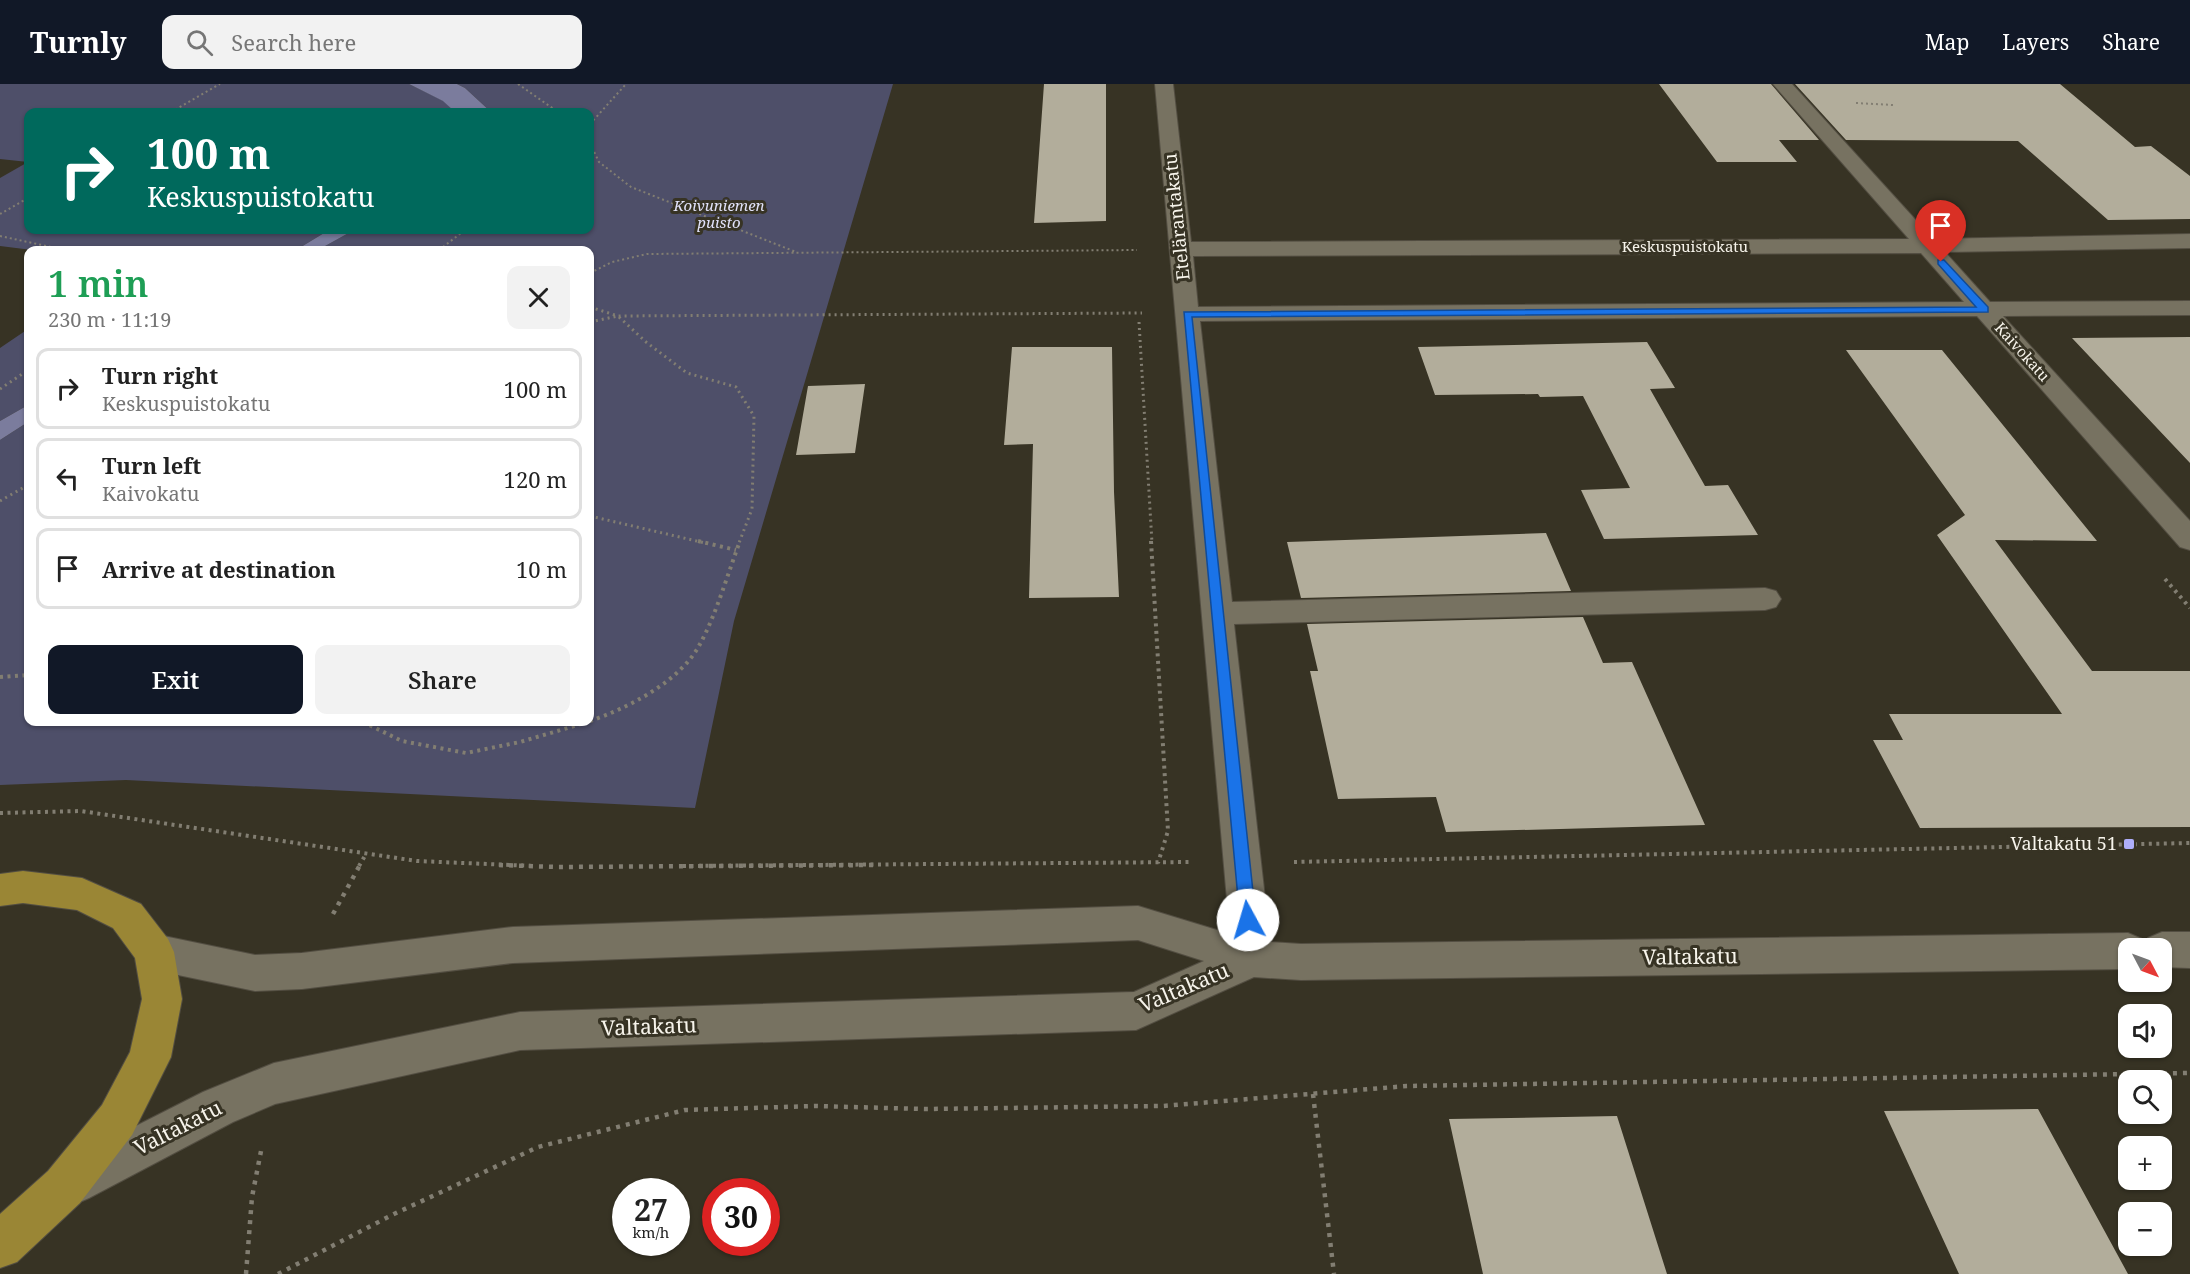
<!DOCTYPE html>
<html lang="en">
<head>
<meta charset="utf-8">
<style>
	:root { --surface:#fff; --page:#f2f2f2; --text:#222; --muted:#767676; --line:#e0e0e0; --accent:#111827 }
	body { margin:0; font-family:"Noto Serif",serif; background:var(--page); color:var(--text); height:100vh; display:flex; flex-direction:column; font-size:22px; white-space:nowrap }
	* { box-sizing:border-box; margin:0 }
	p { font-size:20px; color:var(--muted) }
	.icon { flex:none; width:33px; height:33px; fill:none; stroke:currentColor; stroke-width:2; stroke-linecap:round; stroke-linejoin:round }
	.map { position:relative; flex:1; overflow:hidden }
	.side { position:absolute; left:24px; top:162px; width:570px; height:480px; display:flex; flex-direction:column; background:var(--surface); border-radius:12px; box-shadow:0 2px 4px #0004 }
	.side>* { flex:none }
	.guide { position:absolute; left:24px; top:24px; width:570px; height:126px; border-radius:12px; box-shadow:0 2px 4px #0004; background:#00695c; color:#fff; overflow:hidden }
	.needle { width:39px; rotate:131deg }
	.tools { position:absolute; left:2118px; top:854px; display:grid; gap:12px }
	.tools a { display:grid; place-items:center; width:54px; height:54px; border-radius:12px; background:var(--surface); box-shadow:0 2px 4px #0004; font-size:30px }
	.speed { position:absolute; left:612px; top:1094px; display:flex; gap:12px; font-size:30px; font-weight:700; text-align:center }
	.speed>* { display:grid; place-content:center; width:78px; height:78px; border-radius:50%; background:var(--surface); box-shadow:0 2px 4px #0004; line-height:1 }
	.speed small { font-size:15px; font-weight:400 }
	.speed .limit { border:9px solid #d22; background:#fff; color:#111 }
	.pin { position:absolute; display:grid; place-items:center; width:51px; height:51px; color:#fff; margin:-62px -26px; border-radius:50% 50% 50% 0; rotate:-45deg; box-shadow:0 0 6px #0007 }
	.pin .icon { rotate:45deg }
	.me { position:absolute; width:66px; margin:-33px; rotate:354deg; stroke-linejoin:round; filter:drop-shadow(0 0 4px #0008) }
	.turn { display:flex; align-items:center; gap:21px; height:126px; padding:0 24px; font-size:27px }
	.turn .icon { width:78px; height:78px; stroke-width:2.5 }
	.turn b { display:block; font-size:42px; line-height:51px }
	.round { display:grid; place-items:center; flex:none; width:63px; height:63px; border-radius:12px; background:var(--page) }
	.headline { display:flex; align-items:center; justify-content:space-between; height:102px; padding:0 24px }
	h1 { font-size:36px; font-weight:600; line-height:45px; color:#1e9e55 }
	.action { display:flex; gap:12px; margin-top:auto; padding:12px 24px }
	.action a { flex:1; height:69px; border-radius:12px; background:var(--accent); color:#fff; font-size:24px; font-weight:600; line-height:69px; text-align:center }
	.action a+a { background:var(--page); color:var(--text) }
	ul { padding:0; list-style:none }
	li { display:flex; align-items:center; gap:18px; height:81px; margin:0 12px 9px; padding:0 12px; border:3px solid var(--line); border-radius:12px }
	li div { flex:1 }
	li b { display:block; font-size:22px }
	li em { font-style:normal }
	header { display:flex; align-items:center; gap:36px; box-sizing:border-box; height:84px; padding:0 30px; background:var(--accent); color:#fff }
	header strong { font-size:28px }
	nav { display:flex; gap:33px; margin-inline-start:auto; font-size:21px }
	.search { width:420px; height:54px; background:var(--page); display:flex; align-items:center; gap:15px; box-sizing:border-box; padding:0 21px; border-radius:12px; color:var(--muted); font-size:22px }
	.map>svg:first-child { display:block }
	.green { fill:#4e4f69 }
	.water { fill:#7b7c9d }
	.building { fill:#b2ad9b }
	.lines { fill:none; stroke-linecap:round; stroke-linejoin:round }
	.minor-casing { stroke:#534e42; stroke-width:2 }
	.major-casing { stroke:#534e42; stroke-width:2 }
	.path-far3 { stroke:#827e72; stroke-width:2; stroke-dasharray:2 3; stroke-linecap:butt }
	.path-far2 { stroke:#827e72; stroke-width:3; stroke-dasharray:2 4; stroke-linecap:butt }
	.path-far1 { stroke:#827e72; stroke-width:4; stroke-dasharray:3 4.5; stroke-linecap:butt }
	.path { stroke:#827e72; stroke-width:4.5; stroke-dasharray:4 6; stroke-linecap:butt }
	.minor { fill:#777261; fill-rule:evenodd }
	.major { fill:#9a8635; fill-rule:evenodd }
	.route { fill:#1a73e8; stroke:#114b97; stroke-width:1.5 }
	.poi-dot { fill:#aeaefa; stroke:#373324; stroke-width:2 }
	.labels { text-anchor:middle; stroke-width:6; stroke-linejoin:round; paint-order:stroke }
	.far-park-label { font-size:15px; font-style:italic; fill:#e1e2fa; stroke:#373324 }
	.far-street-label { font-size:15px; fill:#f7f4eb; stroke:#373324 }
	.street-label { font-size:18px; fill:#f7f4eb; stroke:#373324 }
	.poi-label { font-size:18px; fill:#f7f4eb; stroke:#373324; text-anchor:end }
	.near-street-label { font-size:21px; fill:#f7f4eb; stroke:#373324 }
</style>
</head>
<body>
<header>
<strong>Turnly</strong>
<div class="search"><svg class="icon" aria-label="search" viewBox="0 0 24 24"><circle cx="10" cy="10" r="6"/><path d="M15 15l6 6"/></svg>Search here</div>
<nav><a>Map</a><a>Layers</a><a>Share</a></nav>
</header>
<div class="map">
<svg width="2190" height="1190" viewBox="0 0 2190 1190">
	<rect width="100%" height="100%" fill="#373324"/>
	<!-- green -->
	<path class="green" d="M0,0h409l35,17 11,11h-427v118h301l-33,20h-264l-32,-4v-68l28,-16 -28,-3z
		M457,0h436l-159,537 -39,187 -569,-28 -126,5v-345l28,-18v300h562v-472h-272l36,-20h236v-118h-99l-26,-24z
		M28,245v76l-28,16v-73z"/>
	<!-- water -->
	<path class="water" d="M409,0h48l8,4 26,24h-36l-12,-11z
		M329,146h25l-36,20h-22z
		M28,321v17l-28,18v-19z"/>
	<!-- building -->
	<path class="building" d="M1044,0h62v137l-72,2z
		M1659,0h112l48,56h-40l18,22h-80z
		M1795,0h265l75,63 16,-1 39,30v43l-82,1 -90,-79 -172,-1z
		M2190,253v126l-118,-125z
		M1647,258l28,46 -25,1 55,97 23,-1 30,50 -154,4 -23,-49 49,-2 -47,-92 -43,1 -2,-3 -103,1 -17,-48z
		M1012,263h100l2,145 5,105 -90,1 4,-154 -29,1z
		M1846,266h96l155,191 -102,-1 97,131h98v156l-270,1 -47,-88h30l-14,-26h173l-125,-179 28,-20z
		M865,300l-10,69 -59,2 12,-69z
		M1546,449l25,58 -270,7 -14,-56z
		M1583,533l20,46 29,-1 73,163 -259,7 -10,-35 -98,2 -28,-128h8l-11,-47z
		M2038,1025l90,165h-169l-75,-163z
		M1617,1032l50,158h-184l-34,-155z"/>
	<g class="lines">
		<!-- minor casing -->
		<g class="minor-casing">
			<path id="minor" d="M1155,0h18l18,158 718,-3 -136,-155h19l141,155 257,-5v14l-245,4 45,50 200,-1v14l-187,1 187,205v29l-10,-3 -203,-231 -777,5 32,281 533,-14 11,3 5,8 -5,8 -11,3 -531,14 36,318 31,2 827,-11 14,6 3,5 3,-6 14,-6h28v36l-28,-1v-19h-34v21l-827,11 -47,-3 -118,53 -616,20 -245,54 -42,18 -144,76 -16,7 -16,-7 -7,-16 7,-16 146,-74 71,-29 246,-51 614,-20 70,-31 -66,-21 -625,23 -211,26 -47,2 -101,-21 -14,-5 -6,-13 6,-13 14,-5 101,21 47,-2 211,-26 625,-21 92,28zM1921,169l43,49 -766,5 -5,-51z"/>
		</g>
		<!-- major casing -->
		<g class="major-casing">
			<path id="major" d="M23,787l59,7 59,26 27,35 6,13 8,47 -11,58 -39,78 -52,68 -63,59 -17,6v-54l48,-43 54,-66 28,-53 12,-53 -7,-41 -22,-30 -36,-18 -54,-7 -23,3v-32z"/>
		</g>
		<!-- path-far3 -->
		<path class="path-far3" d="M518,0l40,28
			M1856,19l37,2
			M171,28l49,-28
			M590,40l36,-40
			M590,59l9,19 32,25 165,65
			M0,130l28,-16
			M0,152l65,14
			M439,166l26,-20
			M590,189l22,-11 35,-8 490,-4"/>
		<!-- path-far2 -->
		<path class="path-far2" d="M590,223l28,9 524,-3
			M590,238l28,-6 28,26 41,31 49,14 18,29 -2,93 -13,34
			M1139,238l13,221
			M0,305l28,-19
			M0,417l28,-16
			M590,432l115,27"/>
		<!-- path-far1 -->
		<path class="path-far1" d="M698,457l38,9
			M1151,457l17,290 -10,32
			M2165,495l25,29
			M0,593l28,-2
			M590,637c38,-13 91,-40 110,-77 16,-29 28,-71 40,-103
			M363,638l39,19 64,12 54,-11 68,-20
			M0,729l81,-2 336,50 117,5
			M1294,778l896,-19
			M359,782l7,-12
			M683,782l507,-4"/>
		<!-- path -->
		<path class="path" d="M499,781l58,2 316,-2
			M333,830l27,-49
			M1313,1010l21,180
			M246,1190l6,-77 10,-51
			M278,1190l116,-60 144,-67 147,-37 130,-4 110,3 238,-3 244,-20 783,-13"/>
		<!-- minor -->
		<use href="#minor" class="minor"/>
		<!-- major -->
		<use href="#major" class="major"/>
	</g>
	<!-- route -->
	<path class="route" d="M1938,176h6l44,47v5l-796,5 64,603 -2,5 -6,2 -6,-2 -2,-5 -56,-608 792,-5 -38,-43z"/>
	<!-- markers -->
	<rect class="poi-dot" x="2123" y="754" width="12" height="12" rx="3"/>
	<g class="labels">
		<!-- far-park labels -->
		<g class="far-park-label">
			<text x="719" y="127">Koivuniemen<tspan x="719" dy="17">puisto</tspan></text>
		</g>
		<!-- far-street labels -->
		<g class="far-street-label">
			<text x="1685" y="168">Keskuspuistokatu</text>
			<text transform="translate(2022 268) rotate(48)" y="5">Kaivokatu</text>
		</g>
		<!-- street labels -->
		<g class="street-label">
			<text transform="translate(1177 133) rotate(-96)" y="6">Etelärantakatu</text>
		</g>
		<!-- poi labels -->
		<g class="poi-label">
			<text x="2117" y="766">Valtakatu 51</text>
		</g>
		<!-- near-street labels -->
		<g class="near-street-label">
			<text transform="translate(1690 873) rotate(-1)" y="7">Valtakatu</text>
			<text transform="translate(1184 904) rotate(-23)" y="7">Valtakatu</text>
			<text transform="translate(649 943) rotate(-2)" y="7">Valtakatu</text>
			<text transform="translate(178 1044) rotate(-27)" y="7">Valtakatu</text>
		</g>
	</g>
</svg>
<div class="tools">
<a><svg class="needle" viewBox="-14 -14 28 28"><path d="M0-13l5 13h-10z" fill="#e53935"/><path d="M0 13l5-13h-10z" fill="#767676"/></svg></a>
<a><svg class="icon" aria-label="sound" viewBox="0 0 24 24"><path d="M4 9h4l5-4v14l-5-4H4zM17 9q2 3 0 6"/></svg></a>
<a><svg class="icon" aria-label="search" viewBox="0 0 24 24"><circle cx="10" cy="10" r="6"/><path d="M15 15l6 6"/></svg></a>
<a>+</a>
<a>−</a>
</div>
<div class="speed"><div>27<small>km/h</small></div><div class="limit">30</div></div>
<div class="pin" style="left:1941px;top:178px;background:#d93025"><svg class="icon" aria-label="arrive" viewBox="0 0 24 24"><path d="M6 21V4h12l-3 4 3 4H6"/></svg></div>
<svg class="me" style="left:1248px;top:836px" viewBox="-20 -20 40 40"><circle r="19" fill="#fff"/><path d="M0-13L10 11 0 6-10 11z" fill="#1a73e8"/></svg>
<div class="guide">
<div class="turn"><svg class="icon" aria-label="right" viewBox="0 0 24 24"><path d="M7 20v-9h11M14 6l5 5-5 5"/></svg><div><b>100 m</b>Keskuspuistokatu</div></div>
</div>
<section class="side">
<div class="headline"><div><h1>1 min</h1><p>230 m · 11:19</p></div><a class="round"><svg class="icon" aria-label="close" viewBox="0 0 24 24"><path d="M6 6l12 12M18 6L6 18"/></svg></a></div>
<ul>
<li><svg class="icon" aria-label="right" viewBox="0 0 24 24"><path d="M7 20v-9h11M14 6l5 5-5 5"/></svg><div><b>Turn right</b><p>Keskuspuistokatu</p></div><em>100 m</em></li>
<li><svg class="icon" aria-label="left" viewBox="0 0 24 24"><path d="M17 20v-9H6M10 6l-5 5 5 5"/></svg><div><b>Turn left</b><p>Kaivokatu</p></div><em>120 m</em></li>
<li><svg class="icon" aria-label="arrive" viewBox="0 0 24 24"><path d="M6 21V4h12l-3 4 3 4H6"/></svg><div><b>Arrive at destination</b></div><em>10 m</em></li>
</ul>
<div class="action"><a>Exit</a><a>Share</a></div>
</section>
</div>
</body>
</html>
